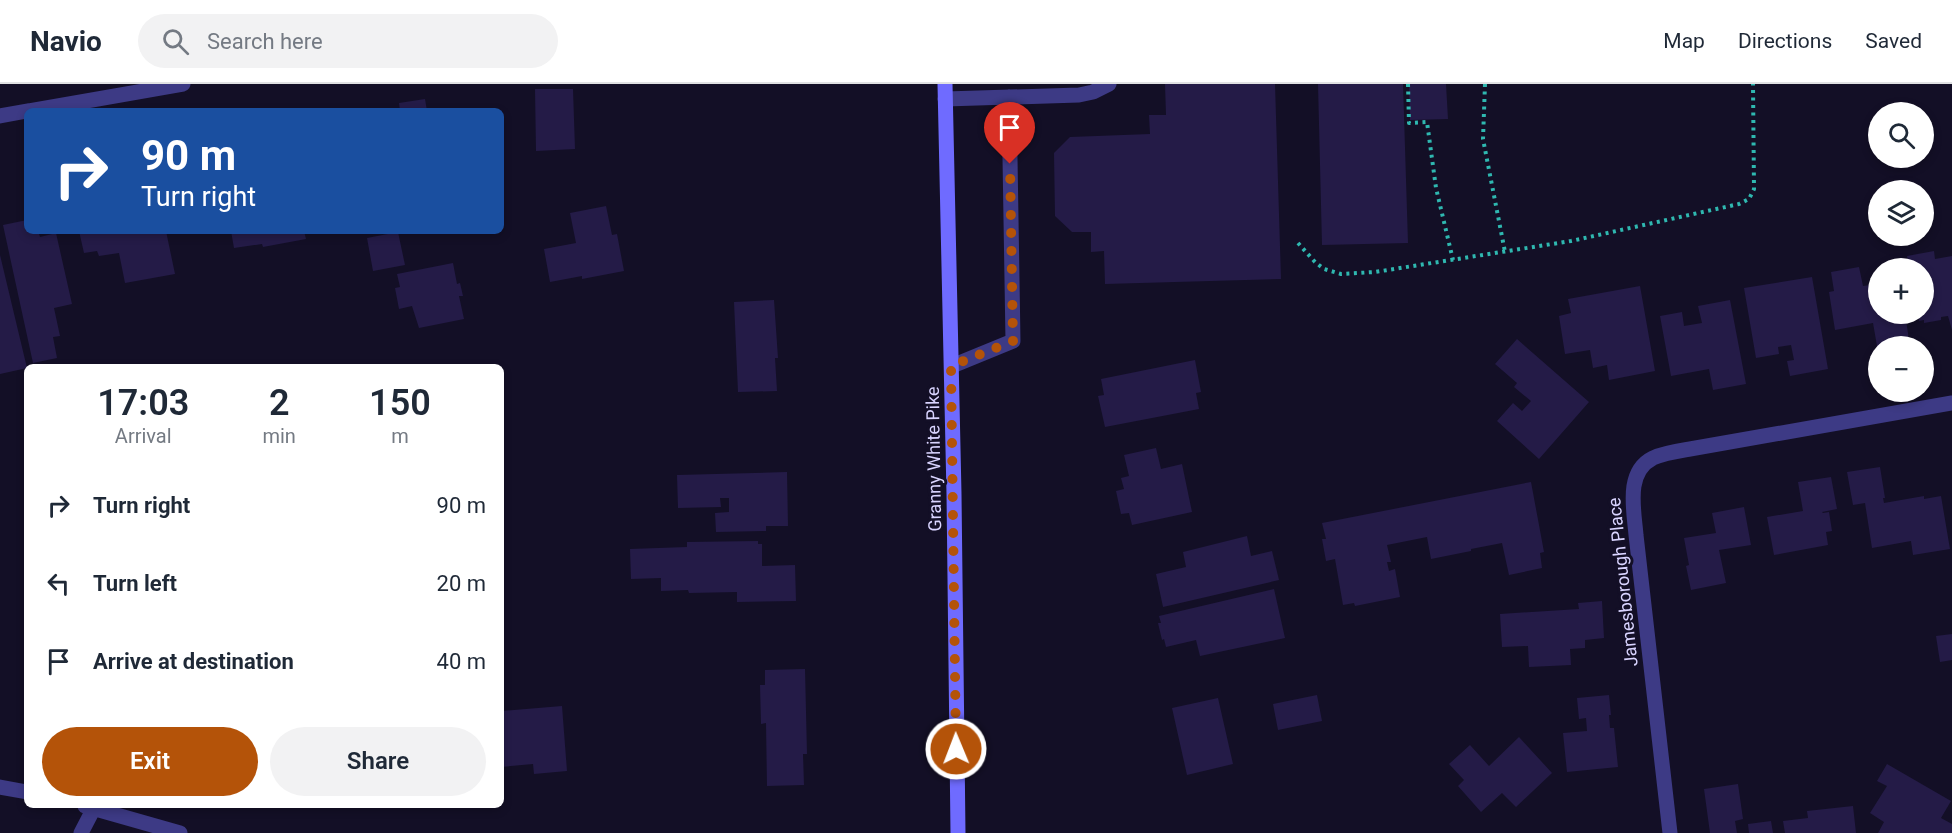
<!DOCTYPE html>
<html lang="en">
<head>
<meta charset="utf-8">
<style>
	:root { --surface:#fff; --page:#f2f2f3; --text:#1f2937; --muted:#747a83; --line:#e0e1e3; --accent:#b45309 }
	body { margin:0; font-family:Roboto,sans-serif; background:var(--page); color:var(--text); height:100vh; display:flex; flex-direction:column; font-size:22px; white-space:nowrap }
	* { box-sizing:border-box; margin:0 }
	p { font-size:20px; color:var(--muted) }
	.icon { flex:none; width:33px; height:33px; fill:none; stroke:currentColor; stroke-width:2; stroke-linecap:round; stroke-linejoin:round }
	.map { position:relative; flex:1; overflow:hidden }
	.sheet { position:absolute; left:24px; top:280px; width:480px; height:444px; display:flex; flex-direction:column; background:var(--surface); border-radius:9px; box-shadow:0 3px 9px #0003 }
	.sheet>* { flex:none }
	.banner { position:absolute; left:24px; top:24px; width:480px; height:126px; border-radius:9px; box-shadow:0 3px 9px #0003; background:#1a4fa0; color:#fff; overflow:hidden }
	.controls { position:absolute; left:1868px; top:18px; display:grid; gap:12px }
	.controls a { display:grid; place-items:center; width:66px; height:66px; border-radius:50%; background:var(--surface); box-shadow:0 3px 9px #0003; font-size:30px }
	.pin { position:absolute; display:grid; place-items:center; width:51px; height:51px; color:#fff; margin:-62px -26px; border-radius:50% 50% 50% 0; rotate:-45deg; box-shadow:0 0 6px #0007 }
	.pin .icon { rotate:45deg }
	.me { position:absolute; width:66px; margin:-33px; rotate:359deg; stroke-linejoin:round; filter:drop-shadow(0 0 4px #0008) }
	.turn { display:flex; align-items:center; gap:21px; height:126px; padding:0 18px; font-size:27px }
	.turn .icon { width:78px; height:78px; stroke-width:2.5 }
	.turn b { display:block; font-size:42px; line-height:51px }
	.eta { display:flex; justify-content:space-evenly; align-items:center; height:102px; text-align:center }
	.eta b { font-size:36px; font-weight:600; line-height:42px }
	.cta { display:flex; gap:12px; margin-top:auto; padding:12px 18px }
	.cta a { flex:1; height:69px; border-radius:36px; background:var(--accent); color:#fff; font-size:24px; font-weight:600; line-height:69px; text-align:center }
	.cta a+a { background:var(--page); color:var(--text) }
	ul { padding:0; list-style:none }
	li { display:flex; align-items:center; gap:18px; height:78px; padding:0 18px }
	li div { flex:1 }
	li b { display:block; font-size:22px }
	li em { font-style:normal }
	header { display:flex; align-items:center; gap:36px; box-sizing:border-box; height:84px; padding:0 30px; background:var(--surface); border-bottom:2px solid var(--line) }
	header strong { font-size:28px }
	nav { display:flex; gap:33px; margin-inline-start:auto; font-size:21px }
	.search { width:420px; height:54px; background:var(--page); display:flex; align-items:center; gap:15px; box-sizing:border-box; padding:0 21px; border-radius:33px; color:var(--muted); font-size:22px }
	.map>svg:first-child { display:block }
	.building { fill:#241b47 }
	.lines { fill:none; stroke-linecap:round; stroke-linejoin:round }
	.path { stroke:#2fb8b0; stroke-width:4; stroke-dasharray:3 4.5; stroke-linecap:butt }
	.service { stroke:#3d3a85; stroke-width:15 }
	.minor { stroke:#3d3a85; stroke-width:15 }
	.secondary { stroke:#6f6bff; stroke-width:15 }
	.route { stroke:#b45309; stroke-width:10; stroke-dasharray:0 18 }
	.labels { text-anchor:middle; stroke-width:6; stroke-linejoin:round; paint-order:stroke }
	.street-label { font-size:18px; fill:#d9d4ff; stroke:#130f26 }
</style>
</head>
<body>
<header>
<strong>Navio</strong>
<div class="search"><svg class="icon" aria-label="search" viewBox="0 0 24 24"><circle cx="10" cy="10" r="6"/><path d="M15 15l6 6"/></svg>Search here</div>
<nav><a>Map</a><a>Directions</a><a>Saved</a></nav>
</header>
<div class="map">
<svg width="1952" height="749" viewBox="0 0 1952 749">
	<rect width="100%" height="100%" fill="#130f26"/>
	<!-- building -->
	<path class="building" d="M1165,0h110l6,195 -176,5 -1,-33 -13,1v-20h-19l-17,-16 -1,-63 16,-16 80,-3 -1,-19h17z
		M1318,0h85l5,159 -86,2z
		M1409,0h37l2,35 -38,1z
		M535,5h38l2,60 -39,2z
		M425,15l2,12h-27l-1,-8z
		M606,122l6,29 5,-1 7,37 -42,8v-3l-32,6 -6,-33 32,-6 -6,-30z
		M27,136v11h11l2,6 16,-4 16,71 -18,4 6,28 -7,1 4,21 -24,5 -30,-138z
		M79,147h87l9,43 -50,9 -6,-30 -20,3 -2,-5 -13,2z
		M231,147h73l2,8 -43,8 -1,-3 -28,4z
		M398,148l7,33 -32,6 -6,-33z
		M1934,167l1,8 17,-3v74l-4,-14 -7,1v3l-17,3v-3l-5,1 -1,-7h5v-46h-13l-3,-12z
		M0,171l27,113 -27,6z
		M453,179l4,21 3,-1 3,13h-4l5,23 -45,9 -7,-22 -13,3 -4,-21 5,-1 -3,-13z
		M1859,183l4,19 15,-2v30h27l5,32h-33l-4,-23 -38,7 -6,-38 5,-1 -3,-19z
		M1812,193l16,92 -38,7 -3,-15 7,-1 -3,-15 -13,2 1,7 -23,4 -12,-70z
		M1640,202l15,85 -46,9 -2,-15 -14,3 -3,-18 -25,4 -6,-38 12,-3 -3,-14z
		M774,216l4,58h-3l2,33 -39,1 -4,-90z
		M1730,216l16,84 -33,6 -4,-21 -38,7 -11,-60 22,-4 2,14 18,-3 -4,-17z
		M1517,255l72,63 -50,57 -42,-38 16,-18 9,8 9,-10 -17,-14 3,-4 -22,-19z
		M1195,276l6,32 -5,1 3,16 -94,18 -7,-31 6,-1 -3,-16z
		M1156,364l5,21 21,-5 10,48 -60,13 -3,-12 -8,1 -5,-23 8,-2 -3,-11 8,-2 -5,-21z
		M1880,383l5,31h-2l1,5 40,-7v3l17,-3 9,53 -37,6 -2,-14 -39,7 -7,-45 -12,2 -6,-33z
		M787,388l1,54h-22v5l-50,1 -1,-19 14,-1v-14h-9l1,9 -43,1 -1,-33z
		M1831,393l6,32 -15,3 1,1 6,-1 3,19 -6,1 2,13 -54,10 -7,-38 36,-6 -5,-29z
		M1531,398l13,70 -4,1 2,15 -33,7 -7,-32 -31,6v2l-40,8 -4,-22 -40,8 4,17h-4l2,9 6,-2 5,28 -45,9 -1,-3 -11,2 -8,-46 -9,2 -4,-22h4l-4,-16z
		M1744,423l7,38 -32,5 7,33 -35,7 -5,-24 3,-1 -5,-27 32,-5 -4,-20z
		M1247,452l4,20 21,-5 7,29 -116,27 -7,-33 30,-7 -3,-15z
		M758,457v3h4v22l33,-1 1,36 -59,1v-10l-48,1 -1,-3 -27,1v-13l-30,1 -1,-30 57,-2v-5z
		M1274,505l11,49 -85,18 -4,-16 -30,7 -2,-8 -2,1 -4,-17h3l-2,-7z
		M1602,517l2,37 -19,2v8l-15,1 1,16 -42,2 -1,-21 -26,1 -2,-33 79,-5 -1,-6z
		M1952,550v26l-12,2 -4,-26z
		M805,585l2,85h-4l1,31 -37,1 -1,-63 -5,1 -1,-39h5v-15z
		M1317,611l5,26 -44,9 -5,-26z
		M1609,611l2,20h-2l1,13h4l4,39 -51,5 -4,-39 24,-2 -1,-13 -7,1 -2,-21z
		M1218,614l15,66 -46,11 -15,-67z
		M562,622l5,65 -33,3 -1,-10 -32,3v-56z
		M1519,653l33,36 -36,34 -14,-14 -21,19 -23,-26 6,-6 -15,-16 21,-19 19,21z
		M1887,680l64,37 -10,17 11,6v9h-74l6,-11 -14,-9 17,-27 -10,-5z
		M1738,700l5,35 -8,2 2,12h-27l-6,-44z
		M1853,722l3,27h-71l-2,-12 25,-3 -1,-7z
		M1771,737l2,12h-24l-1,-9z"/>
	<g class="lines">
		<!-- path -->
		<path class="path" d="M1408,0l1,39 18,-1 9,66 17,72
			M1485,0l-2,55 22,113
			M1298,159l17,19 9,7 17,5 34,-2 196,-31 168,-37 10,-5 5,-10 -1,-105"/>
		<!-- service -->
		<path class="service" d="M945,15l134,-4 14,-3 16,-8
			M952,282l61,-25 -4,-244"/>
		<!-- minor -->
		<path class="minor" d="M29,27l154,-27
			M0,32l27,-5
			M0,703l27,5
			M85,722l95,27
			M81,749l13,-25
			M1670,749l-34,-298c-2,-25 -11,-63 17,-77 11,-5 25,-7 37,-9l262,-46"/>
		<!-- secondary -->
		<path class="secondary" d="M945,0l9,410 4,339"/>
	</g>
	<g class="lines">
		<!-- route -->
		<path class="route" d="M956,665l-5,-383 62,-25 -3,-177"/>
	</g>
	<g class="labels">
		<!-- street labels -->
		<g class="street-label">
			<text transform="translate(934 375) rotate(-91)" y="6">Granny White Pike</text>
			<text transform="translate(1623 498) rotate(-96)" y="6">Jamesborough Place</text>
		</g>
	</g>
</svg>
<div class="controls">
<a><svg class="icon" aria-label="search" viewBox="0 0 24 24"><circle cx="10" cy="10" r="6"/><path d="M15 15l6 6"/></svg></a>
<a><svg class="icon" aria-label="layers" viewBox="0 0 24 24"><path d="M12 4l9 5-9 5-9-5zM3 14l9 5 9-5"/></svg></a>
<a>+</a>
<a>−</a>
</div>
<div class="pin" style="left:1010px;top:80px;background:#d93025"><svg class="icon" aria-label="arrive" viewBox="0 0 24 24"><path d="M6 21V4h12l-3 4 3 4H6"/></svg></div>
<svg class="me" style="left:956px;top:665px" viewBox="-20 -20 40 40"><circle r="17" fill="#b45309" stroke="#fff" stroke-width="3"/><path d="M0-11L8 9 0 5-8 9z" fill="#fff"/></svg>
<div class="banner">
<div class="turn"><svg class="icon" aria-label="right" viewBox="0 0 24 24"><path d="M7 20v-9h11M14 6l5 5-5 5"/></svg><div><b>90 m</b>Turn right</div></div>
</div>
<section class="sheet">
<div class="eta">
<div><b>17:03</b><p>Arrival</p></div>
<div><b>2</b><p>min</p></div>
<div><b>150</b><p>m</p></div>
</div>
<ul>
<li><svg class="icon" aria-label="right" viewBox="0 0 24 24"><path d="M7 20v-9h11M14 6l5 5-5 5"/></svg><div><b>Turn right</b></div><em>90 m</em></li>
<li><svg class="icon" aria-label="left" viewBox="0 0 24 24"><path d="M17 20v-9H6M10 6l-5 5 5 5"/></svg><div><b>Turn left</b></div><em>20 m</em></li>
<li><svg class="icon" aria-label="arrive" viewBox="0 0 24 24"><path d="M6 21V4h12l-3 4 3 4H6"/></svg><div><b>Arrive at destination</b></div><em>40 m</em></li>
</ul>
<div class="cta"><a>Exit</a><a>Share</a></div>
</section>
</div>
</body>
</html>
